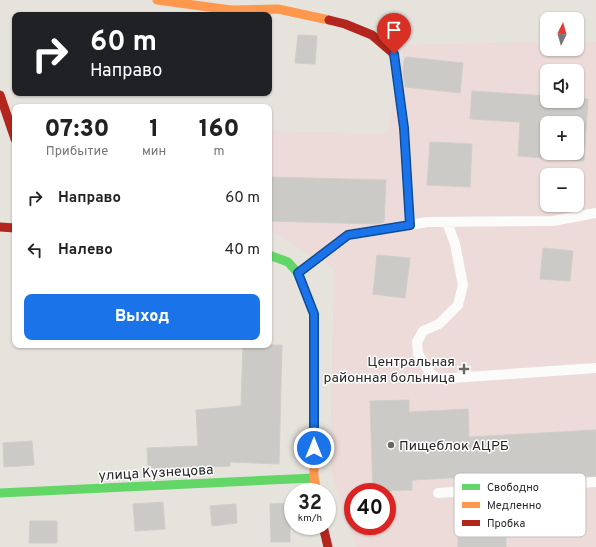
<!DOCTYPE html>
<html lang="ru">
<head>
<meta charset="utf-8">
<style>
	:root { --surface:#fff; --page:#f2f2f2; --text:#222; --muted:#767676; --accent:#1a73e8 }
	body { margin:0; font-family:Overpass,sans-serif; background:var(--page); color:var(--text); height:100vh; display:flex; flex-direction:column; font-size:15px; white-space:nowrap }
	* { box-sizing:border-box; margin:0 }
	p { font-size:13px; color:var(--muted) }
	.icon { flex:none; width:22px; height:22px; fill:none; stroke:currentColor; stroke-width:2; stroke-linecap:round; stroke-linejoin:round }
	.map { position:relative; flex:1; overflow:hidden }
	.sheet { position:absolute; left:12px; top:104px; width:260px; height:244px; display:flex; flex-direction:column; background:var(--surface); border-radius:8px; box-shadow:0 1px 3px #0004 }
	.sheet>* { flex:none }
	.top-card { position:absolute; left:12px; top:12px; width:260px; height:84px; border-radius:8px; box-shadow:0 1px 3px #0004; background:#202124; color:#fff; overflow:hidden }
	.needle { width:26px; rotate:5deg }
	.buttons { position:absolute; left:540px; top:12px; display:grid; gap:8px }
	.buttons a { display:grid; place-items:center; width:44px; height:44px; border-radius:8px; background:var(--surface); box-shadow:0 1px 3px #0004; font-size:20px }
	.speed { position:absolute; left:284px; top:483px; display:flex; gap:8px; font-size:20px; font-weight:700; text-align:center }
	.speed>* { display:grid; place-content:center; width:52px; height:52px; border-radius:50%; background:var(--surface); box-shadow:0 1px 3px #0004; line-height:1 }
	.speed small { font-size:10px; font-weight:400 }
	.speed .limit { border:6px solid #d22; background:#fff; color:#111 }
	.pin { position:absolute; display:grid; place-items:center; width:34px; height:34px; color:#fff; margin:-41px -17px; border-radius:50% 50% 50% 0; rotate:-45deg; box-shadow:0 0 4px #0007 }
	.pin .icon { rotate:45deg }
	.me { position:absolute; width:44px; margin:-22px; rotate:0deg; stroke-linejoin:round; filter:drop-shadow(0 0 3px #0008) }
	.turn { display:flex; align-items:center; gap:14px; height:84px; padding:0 12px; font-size:18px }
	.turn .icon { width:52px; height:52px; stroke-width:2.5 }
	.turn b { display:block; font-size:28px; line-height:34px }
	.eta { display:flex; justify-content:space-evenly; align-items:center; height:68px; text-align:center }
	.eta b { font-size:24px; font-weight:800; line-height:28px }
	.primary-button { display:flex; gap:8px; margin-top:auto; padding:8px 12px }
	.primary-button a { flex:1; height:46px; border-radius:8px; background:var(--accent); color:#fff; font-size:16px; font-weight:800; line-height:46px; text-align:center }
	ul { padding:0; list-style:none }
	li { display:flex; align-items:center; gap:12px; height:52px; padding:0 12px }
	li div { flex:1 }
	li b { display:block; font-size:15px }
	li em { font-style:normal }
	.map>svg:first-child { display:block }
	.medical { fill:#ecdbd9; fill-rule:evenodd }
	.building { fill:#cccac6; stroke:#d0cec9; fill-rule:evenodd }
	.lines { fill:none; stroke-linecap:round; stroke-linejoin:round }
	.lane { stroke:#fbfbfa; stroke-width:10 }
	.fast { stroke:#63d668; stroke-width:9 }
	.slow { stroke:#ff974d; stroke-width:9 }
	.jam { stroke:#b3261e; stroke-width:9 }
	.route-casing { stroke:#114b97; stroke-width:10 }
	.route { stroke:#1a73e8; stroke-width:7 }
	.poi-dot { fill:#6a6866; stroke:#fff; stroke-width:1.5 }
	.labels { text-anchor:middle; stroke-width:3; stroke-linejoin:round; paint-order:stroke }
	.poi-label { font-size:14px; fill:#272727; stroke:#fff; text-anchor:end }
	.street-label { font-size:14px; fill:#272727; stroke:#fff }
	.key { fill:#fff; stroke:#bebebe; stroke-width:1 }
	.key-label { font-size:11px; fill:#272727 }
</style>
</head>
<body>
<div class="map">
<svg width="596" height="547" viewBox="0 0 596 547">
	<rect width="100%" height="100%" fill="#e6e2dc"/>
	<!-- medical -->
	<path class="medical" d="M596,41v506h-240l-26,-79 4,-199 -65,-39v-99l118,3 17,-89 143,-3v7h30v-7zM547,71h30v30h-30zM547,123h30v30h-30zM547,175h30v30h-30zM353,492h34v34h-34z"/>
	<!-- building -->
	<path class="building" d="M298,35l19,1 -2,28 -20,-1z
		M406,57l57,6 -3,30 -55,-6 -2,-15 1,-11z
		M472,91l75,5v5h30v-3l11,1 -4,62 -66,-5 2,-34 -50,-3zM547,123h30v30h-30z
		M430,142l42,2 -2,43 -43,-2z
		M269,177l117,3 -2,42 -7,2 -108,-3z
		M543,248l30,3 -3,30 -30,-2z
		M377,255l33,3 -5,40 -32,-4z
		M243,345h39l-3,119 -49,-2v4l-82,3 -1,-21 51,-2 -2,-36 45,-4z
		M409,400v12l59,-3 1,28 127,-7v46l-130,6v-5l-54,3v10l-39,1 -3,-90z
		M32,441l2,24 -30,2 -1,-24z
		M163,502l2,27 -30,2 -2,-27z
		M290,503v39h-19l-1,-38z
		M236,504l1,19 -25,3 -2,-20z
		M30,521h27v22h-28z
		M506,522v25h-48v-24z"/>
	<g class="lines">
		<!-- lane -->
		<path class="lane" d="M394,54l10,74 6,97
			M447,222l8,22 8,41 -5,20 -19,19 -16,7 -6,11 1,12 13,20 7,5 158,-11
			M298,273l51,-38 78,-13 126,-1 43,-8
			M438,493l158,-11"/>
		<!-- fast -->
		<path class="fast" d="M269,255l19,7 10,11 16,41v92
			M0,493l314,-15"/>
		<!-- slow -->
		<path class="slow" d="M157,0l74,10 47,-1 51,11
			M314,406v72l3,14"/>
		<!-- jam -->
		<path class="jam" d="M329,20l16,4 27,11 22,19
			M0,95l15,44
			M0,227l15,1
			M323,526l5,21"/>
	</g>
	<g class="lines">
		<!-- route casing -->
		<g class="route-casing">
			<path id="route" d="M314,448v-134l-16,-41 50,-38 62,-10 -6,-97 -10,-74"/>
		</g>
		<!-- route -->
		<use href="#route" class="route"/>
	</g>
	<!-- markers -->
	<g class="poi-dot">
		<path d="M462 363h4v4h4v4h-4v4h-4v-4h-4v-4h4z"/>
		<circle cx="391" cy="445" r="4"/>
	</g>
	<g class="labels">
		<!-- poi labels -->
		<g class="poi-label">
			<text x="455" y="366">Центральная<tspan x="455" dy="16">районная больница</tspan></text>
			<text x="399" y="450" text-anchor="start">Пищеблок АЦРБ</text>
		</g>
		<!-- street labels -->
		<g class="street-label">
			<text transform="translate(156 472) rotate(-3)" y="5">улица Кузнецова</text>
		</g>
	</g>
	<!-- legend -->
	<rect x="454" y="473" width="132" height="64" rx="6" class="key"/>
	<rect x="462" y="484" width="18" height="6" fill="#63d668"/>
	<rect x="462" y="502" width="18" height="6" fill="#ff974d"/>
	<rect x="462" y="520" width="18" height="6" fill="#b3261e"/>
	<g class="key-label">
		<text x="487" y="491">Свободно</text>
		<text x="487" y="509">Медленно</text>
		<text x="487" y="527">Пробка</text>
	</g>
</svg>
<div class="buttons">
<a><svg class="needle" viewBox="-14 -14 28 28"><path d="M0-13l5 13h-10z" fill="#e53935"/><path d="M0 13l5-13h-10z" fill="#767676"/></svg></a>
<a><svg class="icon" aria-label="sound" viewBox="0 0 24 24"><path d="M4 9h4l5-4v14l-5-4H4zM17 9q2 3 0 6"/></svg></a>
<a>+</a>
<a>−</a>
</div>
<div class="speed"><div>32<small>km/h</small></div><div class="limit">40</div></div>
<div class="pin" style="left:394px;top:54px;background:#d93025"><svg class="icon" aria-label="arrive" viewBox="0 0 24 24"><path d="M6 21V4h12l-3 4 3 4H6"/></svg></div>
<svg class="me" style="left:314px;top:448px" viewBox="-20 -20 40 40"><circle r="17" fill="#1a73e8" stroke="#fff" stroke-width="3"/><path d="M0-11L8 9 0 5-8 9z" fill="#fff"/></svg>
<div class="top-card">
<div class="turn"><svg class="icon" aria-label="right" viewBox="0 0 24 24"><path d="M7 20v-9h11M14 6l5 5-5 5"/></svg><div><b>60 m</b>Направо</div></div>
</div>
<section class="sheet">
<div class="eta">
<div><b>07:30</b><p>Прибытие</p></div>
<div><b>1</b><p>мин</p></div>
<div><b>160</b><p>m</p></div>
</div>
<ul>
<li><svg class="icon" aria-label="right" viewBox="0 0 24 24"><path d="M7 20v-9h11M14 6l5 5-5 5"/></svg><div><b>Направо</b></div><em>60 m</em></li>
<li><svg class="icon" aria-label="left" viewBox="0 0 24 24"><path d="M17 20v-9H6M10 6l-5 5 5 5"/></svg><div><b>Налево</b></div><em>40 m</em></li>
</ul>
<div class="primary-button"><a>Выход</a></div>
</section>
</div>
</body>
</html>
